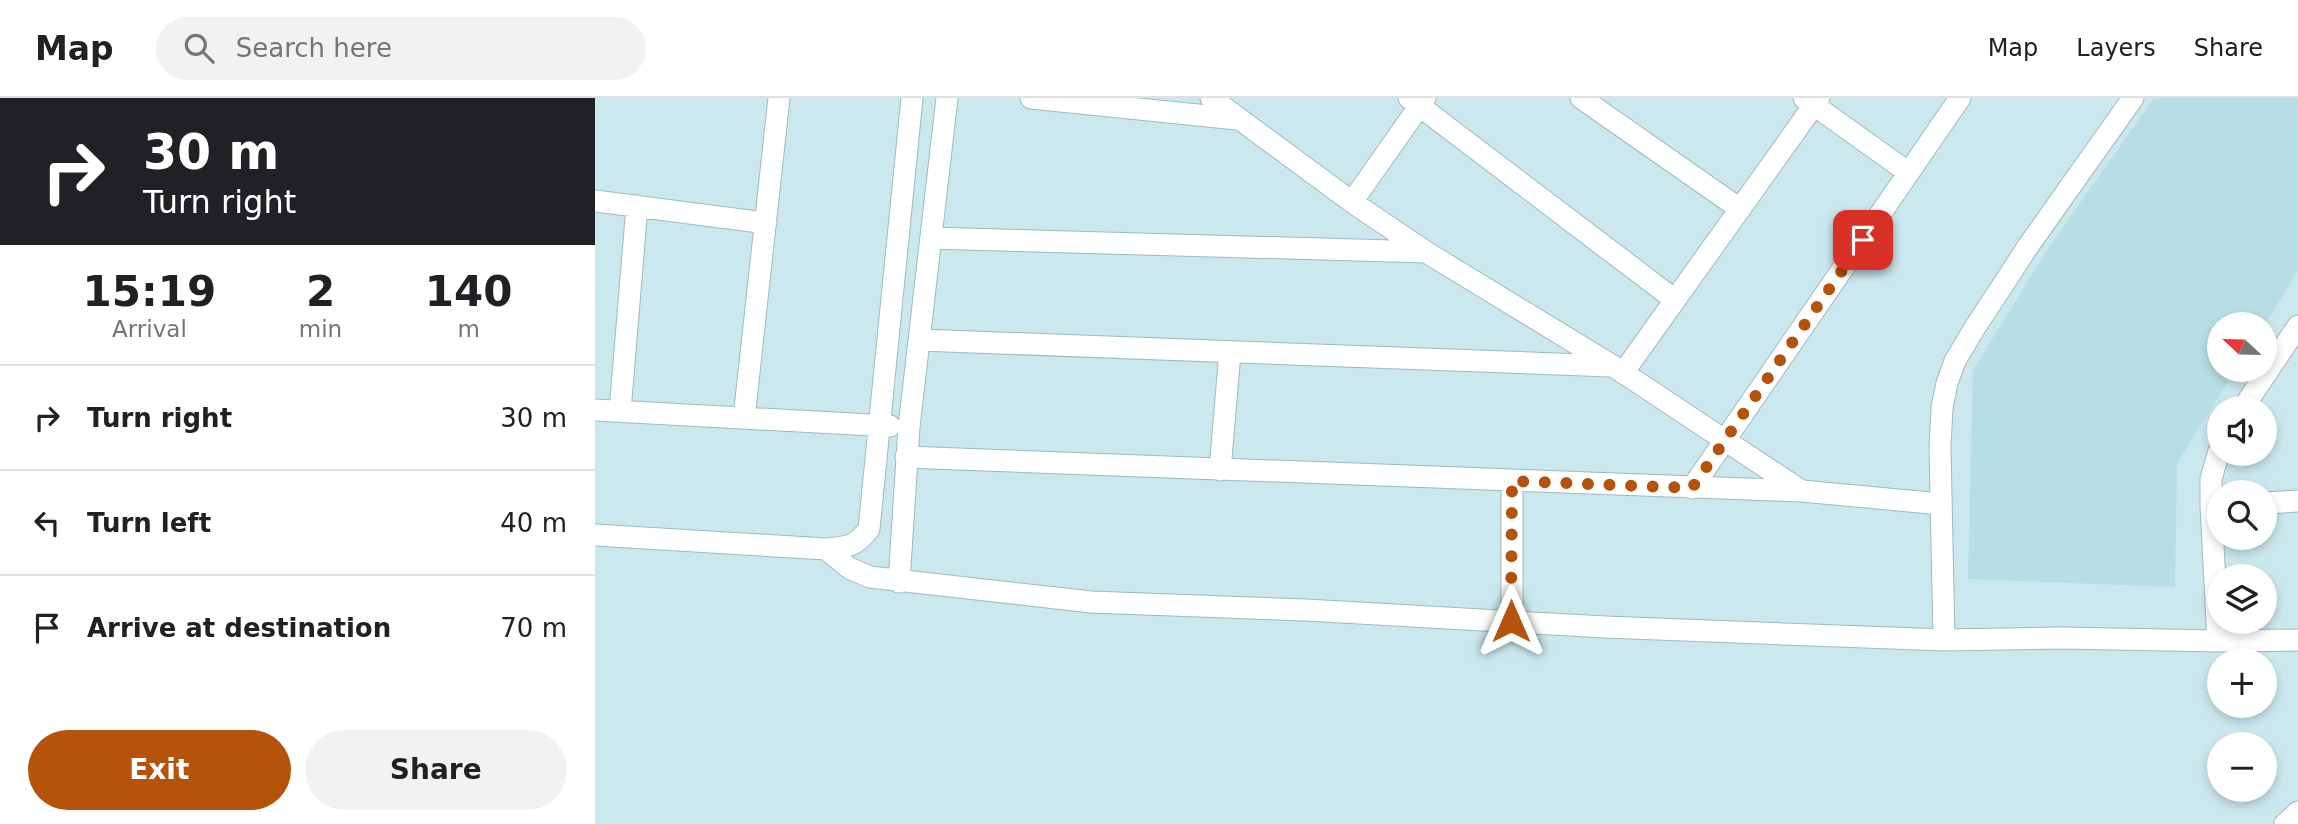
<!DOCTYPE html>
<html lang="en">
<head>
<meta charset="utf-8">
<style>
	:root { --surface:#fff; --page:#f2f2f2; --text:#202124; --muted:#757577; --line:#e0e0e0; --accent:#b45309 }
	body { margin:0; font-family:"DejaVu Sans",sans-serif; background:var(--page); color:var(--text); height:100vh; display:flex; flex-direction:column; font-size:26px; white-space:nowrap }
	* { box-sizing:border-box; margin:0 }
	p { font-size:23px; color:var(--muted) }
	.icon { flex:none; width:38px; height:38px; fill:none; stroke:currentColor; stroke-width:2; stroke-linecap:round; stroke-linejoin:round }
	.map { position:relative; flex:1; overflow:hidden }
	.sheet { display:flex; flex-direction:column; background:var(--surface); width:595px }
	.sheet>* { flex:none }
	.guide { background:#202124; color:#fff; overflow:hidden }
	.needle { width:46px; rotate:292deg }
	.fabs { position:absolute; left:1612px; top:214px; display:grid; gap:14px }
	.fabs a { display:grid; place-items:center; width:70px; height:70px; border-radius:50%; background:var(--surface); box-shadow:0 4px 10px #0003; font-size:35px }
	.pin { position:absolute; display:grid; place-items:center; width:60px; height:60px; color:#fff; margin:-30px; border-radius:14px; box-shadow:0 4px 10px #0006 }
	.me { position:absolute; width:77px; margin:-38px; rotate:0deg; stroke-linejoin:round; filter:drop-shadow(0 0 5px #0008) }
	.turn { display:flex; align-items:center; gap:24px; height:147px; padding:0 28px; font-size:32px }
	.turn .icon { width:91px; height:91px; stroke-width:2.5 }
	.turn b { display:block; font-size:49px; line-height:60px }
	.eta { display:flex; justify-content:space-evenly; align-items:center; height:119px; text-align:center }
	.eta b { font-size:42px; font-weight:700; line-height:49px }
	.primary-button { display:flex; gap:14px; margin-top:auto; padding:14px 28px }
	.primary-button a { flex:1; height:80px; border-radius:42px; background:var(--accent); color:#fff; font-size:28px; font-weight:700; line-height:80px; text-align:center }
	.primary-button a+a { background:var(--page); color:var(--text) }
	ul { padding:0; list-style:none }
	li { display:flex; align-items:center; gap:21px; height:105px; padding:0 28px; border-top:2px solid var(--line) }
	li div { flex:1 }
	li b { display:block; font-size:26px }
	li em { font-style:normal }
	header { display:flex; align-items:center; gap:42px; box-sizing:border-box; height:98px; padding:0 35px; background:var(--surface); border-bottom:2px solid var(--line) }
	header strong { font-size:33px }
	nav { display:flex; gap:38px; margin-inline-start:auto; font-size:24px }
	.search { width:490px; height:63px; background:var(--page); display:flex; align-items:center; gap:18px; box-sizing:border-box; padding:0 24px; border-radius:38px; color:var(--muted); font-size:26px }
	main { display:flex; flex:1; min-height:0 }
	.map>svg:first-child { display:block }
	.built { fill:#b7dee4 }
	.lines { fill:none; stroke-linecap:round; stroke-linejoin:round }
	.street-casing { stroke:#9ebabf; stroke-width:23 }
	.street { stroke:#fff; stroke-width:21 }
	.route { stroke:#b45309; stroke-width:12; stroke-dasharray:0 21.6 }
</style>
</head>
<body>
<header>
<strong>Map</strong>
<div class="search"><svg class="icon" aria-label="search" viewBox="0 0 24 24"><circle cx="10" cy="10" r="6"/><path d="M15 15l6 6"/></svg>Search here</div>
<nav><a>Map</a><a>Layers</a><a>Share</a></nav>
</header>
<main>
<section class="sheet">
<div class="guide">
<div class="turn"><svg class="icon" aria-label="right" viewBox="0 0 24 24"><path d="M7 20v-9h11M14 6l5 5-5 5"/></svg><div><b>30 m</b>Turn right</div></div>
</div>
<div class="eta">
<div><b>15:19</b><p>Arrival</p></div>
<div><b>2</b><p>min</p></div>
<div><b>140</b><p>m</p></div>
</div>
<ul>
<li><svg class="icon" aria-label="right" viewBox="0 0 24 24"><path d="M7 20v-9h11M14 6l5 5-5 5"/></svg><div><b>Turn right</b></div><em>30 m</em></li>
<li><svg class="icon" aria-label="left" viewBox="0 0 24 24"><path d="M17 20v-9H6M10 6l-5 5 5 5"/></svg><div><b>Turn left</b></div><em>40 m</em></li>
<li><svg class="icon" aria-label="arrive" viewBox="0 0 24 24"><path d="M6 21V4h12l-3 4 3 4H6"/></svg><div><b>Arrive at destination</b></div><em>70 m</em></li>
</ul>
<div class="primary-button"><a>Exit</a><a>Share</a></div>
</section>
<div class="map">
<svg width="1703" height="726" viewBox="0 0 1703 726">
	<rect width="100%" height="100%" fill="#cbe8ee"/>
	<!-- built -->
	<path class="built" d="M1559,0h144v173l-33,53h-46v45h17l-59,94 -2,124 -207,-8 5,-209 76,-123z"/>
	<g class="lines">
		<!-- street casing -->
		<g class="street-casing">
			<path id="street" d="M436,0l206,21
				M616,0l141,104 74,50 187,114 187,124
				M814,0l266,202
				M986,0l159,111
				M1209,0l105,75
				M0,103l171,22
				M757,104l73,-104
				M336,140l495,14
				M325,242l690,26
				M1028,275l196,-275
				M1648,310l55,-82
				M0,312l295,16
				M25,313l17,-205
				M149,320l35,-320
				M311,359l896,34 139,13
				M625,372l10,-118
				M1097,390l268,-390
				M1670,405l33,-2
				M0,437l231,14c22,-2 29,-2 43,-20l43,-431
				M231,451l23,19 21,9 221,25 215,8 299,17 339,13 118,-2 156,3 80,-1
				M304,484l10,-155 38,-329
				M917,523v-140
				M1349,542l-4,-193 2,-39 5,-25 8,-22 19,-32 55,-84 104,-147
				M1623,543l-7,-135v-27l8,-28
				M1690,726l13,-12"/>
		</g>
		<!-- street -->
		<use href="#street" class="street"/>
	</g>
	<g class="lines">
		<!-- route -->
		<path class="route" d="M916,523l1,-140 180,7 171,-248"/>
	</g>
</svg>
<div class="fabs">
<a><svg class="needle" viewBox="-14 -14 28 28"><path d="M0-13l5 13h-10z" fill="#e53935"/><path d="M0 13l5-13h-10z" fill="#757577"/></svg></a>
<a><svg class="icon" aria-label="sound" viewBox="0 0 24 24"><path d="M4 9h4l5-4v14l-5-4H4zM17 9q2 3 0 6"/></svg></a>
<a><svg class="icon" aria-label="search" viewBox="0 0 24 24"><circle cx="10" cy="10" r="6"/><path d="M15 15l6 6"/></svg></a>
<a><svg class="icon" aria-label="layers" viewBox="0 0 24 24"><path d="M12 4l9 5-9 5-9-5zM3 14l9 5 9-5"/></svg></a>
<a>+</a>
<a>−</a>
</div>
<div class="pin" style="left:1268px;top:142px;background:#d93025"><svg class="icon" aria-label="arrive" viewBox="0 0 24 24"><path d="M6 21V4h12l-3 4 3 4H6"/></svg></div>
<svg class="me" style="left:916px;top:523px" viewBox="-20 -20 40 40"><path d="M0-17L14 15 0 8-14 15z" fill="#b45309" stroke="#fff" stroke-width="4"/></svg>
</div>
</main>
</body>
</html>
